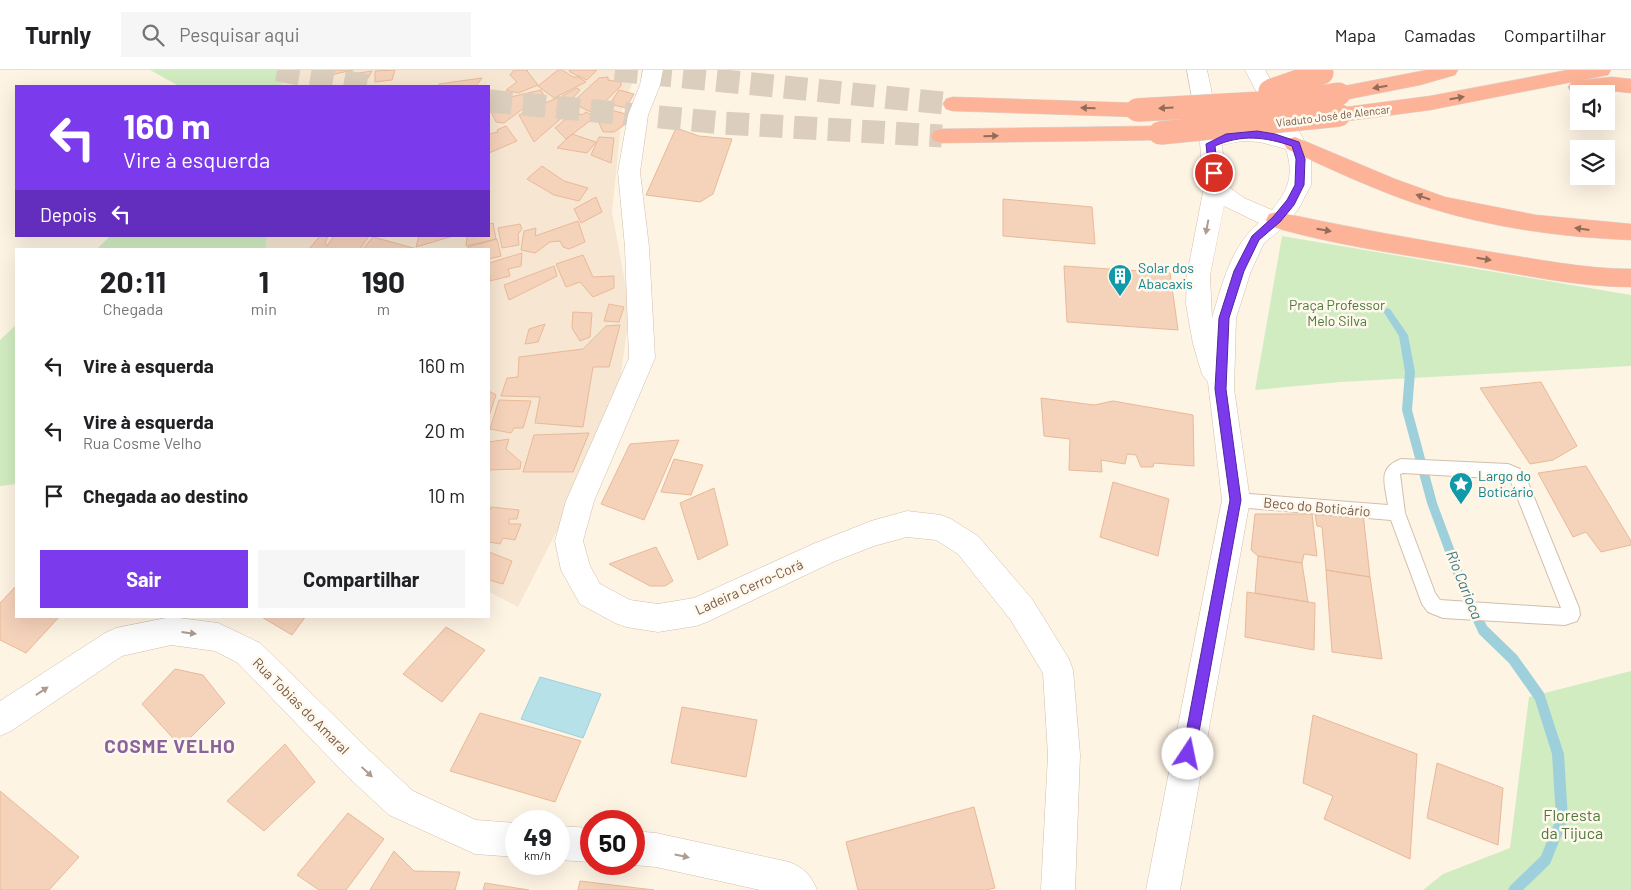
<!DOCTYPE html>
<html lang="pt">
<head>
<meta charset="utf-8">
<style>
	:root { --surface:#fff; --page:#f6f6f6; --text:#202124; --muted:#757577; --line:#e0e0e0; --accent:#7c3aed }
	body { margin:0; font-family:Barlow,sans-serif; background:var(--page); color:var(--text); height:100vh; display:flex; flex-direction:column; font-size:19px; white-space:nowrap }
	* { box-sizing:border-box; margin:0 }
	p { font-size:16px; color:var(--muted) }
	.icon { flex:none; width:28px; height:28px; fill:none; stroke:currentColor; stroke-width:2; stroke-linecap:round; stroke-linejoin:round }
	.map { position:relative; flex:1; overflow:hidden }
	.details { position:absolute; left:15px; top:178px; width:475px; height:370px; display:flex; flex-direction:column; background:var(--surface); border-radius:0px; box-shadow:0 5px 20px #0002 }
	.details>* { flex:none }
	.banner { position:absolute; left:15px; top:15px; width:475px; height:152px; border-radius:0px; box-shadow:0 5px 20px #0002; background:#7c3aed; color:#fff; overflow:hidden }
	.controls { position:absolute; left:1570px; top:15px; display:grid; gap:10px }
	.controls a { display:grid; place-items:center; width:45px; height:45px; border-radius:0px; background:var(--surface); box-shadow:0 5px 20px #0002; font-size:25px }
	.speed { position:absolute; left:505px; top:740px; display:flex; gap:10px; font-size:25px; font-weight:700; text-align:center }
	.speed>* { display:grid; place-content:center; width:65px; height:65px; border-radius:50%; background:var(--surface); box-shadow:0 5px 20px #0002; line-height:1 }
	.speed small { font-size:12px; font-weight:400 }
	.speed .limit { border:8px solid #d22; background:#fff; color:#111 }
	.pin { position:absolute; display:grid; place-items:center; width:42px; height:42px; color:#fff; margin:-21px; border:2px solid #fff; border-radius:50%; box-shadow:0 1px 5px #0007 }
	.me { position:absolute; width:55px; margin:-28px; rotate:11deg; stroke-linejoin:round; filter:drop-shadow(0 0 4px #0008) }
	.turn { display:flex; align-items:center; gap:18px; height:105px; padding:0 25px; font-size:22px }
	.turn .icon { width:65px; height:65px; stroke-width:2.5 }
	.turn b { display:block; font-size:35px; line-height:42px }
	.then { display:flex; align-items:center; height:48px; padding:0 25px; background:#0003; gap:10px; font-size:19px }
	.eta { display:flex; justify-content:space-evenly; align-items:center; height:85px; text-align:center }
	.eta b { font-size:30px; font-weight:700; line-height:35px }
	.button { display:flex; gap:10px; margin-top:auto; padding:10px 25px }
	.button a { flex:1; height:58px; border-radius:0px; background:var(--accent); color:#fff; font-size:20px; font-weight:700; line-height:58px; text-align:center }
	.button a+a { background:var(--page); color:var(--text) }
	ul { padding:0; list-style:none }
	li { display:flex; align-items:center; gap:15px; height:65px; padding:0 25px }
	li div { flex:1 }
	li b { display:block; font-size:19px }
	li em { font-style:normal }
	header { display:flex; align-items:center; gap:30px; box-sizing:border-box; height:70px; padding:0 25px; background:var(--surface); border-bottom:1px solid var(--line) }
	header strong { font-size:24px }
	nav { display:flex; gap:28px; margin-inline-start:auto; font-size:18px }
	.search { width:350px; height:45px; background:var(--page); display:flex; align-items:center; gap:12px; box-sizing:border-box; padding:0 18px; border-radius:0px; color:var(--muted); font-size:19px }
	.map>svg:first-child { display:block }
	.residential { fill:#f6e6d2 }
	.green { fill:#d2ecc2 }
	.water { fill:#b7e1e9; stroke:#9dd0db }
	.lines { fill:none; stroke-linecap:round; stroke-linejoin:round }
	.stream { fill:#9dd0db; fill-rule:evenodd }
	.building { fill:#f5d2ba; stroke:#e9b999 }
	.highway-tunnel { stroke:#dccebd; stroke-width:23; stroke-dasharray:23 11; stroke-linecap:butt }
	.lane-casing { stroke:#d2beac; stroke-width:2 }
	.street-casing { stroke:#d2beac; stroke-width:1 }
	.secondary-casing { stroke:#d5beaa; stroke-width:1 }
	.highway-casing { stroke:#dcd4cf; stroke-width:1 }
	.lane { fill:#fff; fill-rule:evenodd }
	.street { fill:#fff; fill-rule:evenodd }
	.secondary { fill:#fff; fill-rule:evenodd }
	.highway { fill:#fcb397; fill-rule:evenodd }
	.highway-bridge-casing { stroke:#dcd4cf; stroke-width:24; stroke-linecap:butt }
	.highway-bridge { stroke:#fcb397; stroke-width:23 }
	.oneway { fill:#926c58 }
	.oneway2 { fill:#ae9c91 }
	.route { fill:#7c3aed; stroke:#51269a }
	.labels { text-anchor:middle; stroke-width:5; stroke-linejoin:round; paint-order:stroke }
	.far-street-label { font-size:11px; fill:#785a48; stroke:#fff8ec }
	.culture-label { font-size:14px; fill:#0d838f; stroke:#fff8ec; text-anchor:start }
	.park-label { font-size:14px; fill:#4d793c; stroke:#fff8ec }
	.street-label { font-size:14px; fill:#785a48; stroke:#fff8ec }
	.water-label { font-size:15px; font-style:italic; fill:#3d7886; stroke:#fff8ec }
	.near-park-label { font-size:16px; fill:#4d793c; stroke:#fff8ec }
	.district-label { font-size:19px; font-weight:bold; letter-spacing:1px; fill:#8a639c; stroke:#fff8ec }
</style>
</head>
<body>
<header>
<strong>Turnly</strong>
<div class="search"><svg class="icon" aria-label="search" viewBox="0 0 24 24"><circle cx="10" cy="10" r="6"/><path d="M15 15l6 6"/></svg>Pesquisar aqui</div>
<nav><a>Mapa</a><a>Camadas</a><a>Compartilhar</a></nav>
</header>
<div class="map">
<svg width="1631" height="820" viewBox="0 0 1631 820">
	<rect width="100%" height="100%" fill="#fef4e4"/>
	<!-- residential -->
	<path class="residential" d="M283,0h355l-15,35 -11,107 18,97 -15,108 -97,190 -29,-15v-343h-223l1,-13h222v-150h-208z"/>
	<!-- green -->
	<path class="green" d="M150,0h133l-2,16h-102z
		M110,166h157l-1,13h-169z
		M1282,166l349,59v71l-290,16 -86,8z
		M16,255v159l-16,2v-146z
		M1631,601v219h-208l20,-16 67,-26 19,-151z"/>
	<!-- water -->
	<path class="water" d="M540,607l61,17 -18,44 -62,-19z"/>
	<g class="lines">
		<!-- stream -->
		<path class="stream" d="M1387,238l3,1 18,26 7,37 -3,38 25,93 34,91 16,32 30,29 27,38 20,61 4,65 -18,45 -27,26h-15l2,-4 31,-30 15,-37 -4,-65 -17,-54 -26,-37 -30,-29 -18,-39 -34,-92 -25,-93 3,-38 -6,-36 -16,-25z"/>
	</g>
	<!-- building -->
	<path class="building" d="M323,0h30l-32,7z
		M395,0l-3,10 -17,2v-11z
		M514,0h14l-1,1 11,14 -20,8 -12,-3 11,-8 -7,-7z
		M558,0h4l11,7h5l8,5 -32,16 -16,-12z
		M569,0h28l-10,10 -17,-8z
		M372,1l-4,7 -23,2 1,-5z
		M608,7v3l13,2v4l-28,27 -21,-10 27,-25z
		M482,8l-6,8h-37v-2z
		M577,18l3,2 -10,11 -8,-5z
		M541,20l3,6 -17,7 -3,5 -20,15 -8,-1 -7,-15v-5z
		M619,20l15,4 -8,14 -16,-4z
		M559,27l9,5 -12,7 4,3 5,-2 1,4 -32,28 -15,-27z
		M607,39l19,5 -3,12 -9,6h-11l-5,-12z
		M574,42l8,3 4,-3 9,5 -29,22 -11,-11z
		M506,56l11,15 -28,12v-19l9,-2 -1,-2z
		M676,58l23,8 33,3 -19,55 -13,8 -54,-7z
		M572,64l24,8 -9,11 -30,-5z
		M599,67l15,1 -3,25 -20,-8z
		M542,96l22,15 24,7 -9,13 -25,-6 -27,-16z
		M596,127l6,15 -21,11 -7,-14z
		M1003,129l89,8 3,37 -92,-8z
		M578,151l7,21 -16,7 -6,-2 -3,-6 -10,1 -15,11 -14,-3 3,-19 12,-3 -1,8z
		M493,153l3,16 -30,7 1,-10h22v-12z
		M520,154l2,5 -4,5 1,11 -17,3 -4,-20z
		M320,166h8l-3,7 2,3 7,-10h35l-9,13h-51z
		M419,166h34l-37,11z
		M373,167l44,12h-54z
		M497,169l4,17 -12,3v-10h-21v-2z
		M522,183l-1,13 -13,3 2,7 -20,5 -1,-18z
		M583,185l10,22 21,-1v12l-21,9 -13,-15 -14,5 -10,-23z
		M554,196l3,10 -48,24 -5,-15z
		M1064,196l106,7 8,57 -111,-8z
		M609,234l15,3 -5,15 -15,-1z
		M573,242l19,1 -2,24 -10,4 -8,-13z
		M545,254l-7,18 -13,2 4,-15z
		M620,255l-11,42h-16l-10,60 -48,-4 5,-26 -39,-1 6,-18 11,-1 1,-20 64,-8 23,-23z
		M1541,312l36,64 -24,14 -23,4 -50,-76z
		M489,321l7,4 -7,21z
		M1041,328l53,7 19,-4 80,14 1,51 -40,-3 -1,4h-12l-5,-12 -9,-1 -2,10 -24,-4 1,12 -33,-2 1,-31 -26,-3z
		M499,330l32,1 -8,27h-9l-3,5 -21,-4z
		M589,363l-16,39h-50l11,-37z
		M509,369l-3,10 15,13 -1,7 -31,1v-28z
		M679,370l-35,80 -43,-16 29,-60z
		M674,389l29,6 -12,30 -30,-3z
		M1586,396l45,75v4l-30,7 -15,-20 -13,5 -35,-64z
		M1113,412l56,17 -11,57 -58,-19z
		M714,418l14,57 -30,15 -18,-57z
		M491,437l28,3 -2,9h-8v5h12l-6,16 -12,-2 -3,6 -11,-2v-29z
		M1363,443l7,64 -44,-7 -4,-43 -5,-1 -2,-11z
		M1255,444h57l5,42 -13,-2 -2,9 -44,-7 -7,-6z
		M656,477l17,34 -8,5h-15l-41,-22z
		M489,482l23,9 -9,23 -14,-4z
		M1258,486l44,7 6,39 -53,-9z
		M1326,500l44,7 12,82 -50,-7z
		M16,516v30h44l-34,37 -26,-13v-37z
		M1247,522l68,11 -1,47 -69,-13z
		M260,546h46l-14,19z
		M446,557l39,23 -43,52 -39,-28z
		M175,599l28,6 22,28 -44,44 -39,-43z
		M682,637l75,13 -11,57 -75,-14z
		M480,643l101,28 -26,61 -105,-31z
		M1313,645l104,39 -7,105 -86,-40 9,-23 -30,-13z
		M285,674l30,38 -51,49 -37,-30z
		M1437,693l66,25 -5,57 -71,-27z
		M0,721l79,66 -30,33h-49z
		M974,737l21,81 -9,2h-128l-12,-48z
		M348,743l36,26 -38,51h-27l-22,-15z
		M394,781l20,20 46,1 -5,18h-85z
		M580,811l74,9h-76z
		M485,813l44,7h-46z"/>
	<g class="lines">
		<!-- highway-tunnel -->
		<path class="highway-tunnel" d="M277,0l92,16
			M615,0l338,34
			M489,31l234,22 219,13"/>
		<!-- lane casing -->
		<g class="lane-casing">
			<path id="lane" d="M1401,389l107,5 12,5 7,11 52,128 1,7 -3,6 -12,4 -122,-7 -15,-6 -6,-8 -31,-84 -155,-13 -6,-2 -2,-5 2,-5 6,-2 152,12c-3,-21 -11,-37 13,-46zM1403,403l105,6 4,5 49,124 -121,-8 -5,-7 -30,-80 -5,-39z"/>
		</g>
		<!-- street casing -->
		<g class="street-casing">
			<path id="street" d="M643,0h20l-3,15 -12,30 -8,57 9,75 6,111 -61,143 -11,40 7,25 10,18 30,16 28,4 36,-6 119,-54 58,-23 36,-10 34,4 10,4 27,17 54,63 37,60 4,11 7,85 -5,135h-34l7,-135 -5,-82 -33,-54 -52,-65 -22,-14 -29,-3 -33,9 -41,16 -126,60 -11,4 -38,6 -32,-5 -11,-4 -35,-19 -19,-34 -6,-29 11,-40 63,-143 -4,-111 -7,-75 10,-57 12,-30z
				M171,547l47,6 42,20 111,109 42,39 63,29 40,3v34l-41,-3 -86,-39 -42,-39 -109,-113 -23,-12 -44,-6 -49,11 -111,75 -11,5v-35l105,-68 11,-5z
				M559,756l32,2v34l-32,-2z
				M634,761l22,2 133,29c15,6 22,13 28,28h-57l-104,-23 -22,-2 -3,-1h3z"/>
		</g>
		<!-- secondary casing -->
		<g class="secondary-casing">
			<path id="secondary" d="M1187,0h20l13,62 31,-5 26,4 -32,-61h20l41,74 5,15v26l-12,23 -14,18 -21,17 -13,28 -15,47 -2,71 16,111 -70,390h-34l76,-390 -14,-118 -6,-8 -9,-30 -7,-40 1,-29 17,-88 -4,-44zM1242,71l18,1 26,7c8,26 3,40 -14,61l-28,-12 -18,-13 -4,-40zM1224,136l35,17c-28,22 -37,62 -47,95l-2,-43z"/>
		</g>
		<!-- highway casing -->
		<g class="highway-casing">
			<path id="highway" d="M1427,0h31l-3,5 -35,10 -81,16 -7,-2 -3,-5 3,-5 7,-2z
				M1568,0h43l-3,5 -26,5 29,-3 20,2v14l-20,-2 -33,3 -7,-2 -3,-5 4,-5 -142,28 -91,12 -7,-2 -3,-5 3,-5 7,-2 91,-12z
				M953,27l184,6 7,2 3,5 -3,5 -7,2 -184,-6 -7,-2 -3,-5 3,-5z
				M1160,56l8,2 3,5 -3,5 -8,2 -218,3 -8,-2 -3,-5 3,-5 8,-2z
				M1295,67l100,42 50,18 91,18 95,9v16c-73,-3 -144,-13 -214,-36 -44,-15 -87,-35 -130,-55l-3,-5 3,-5z
				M1277,142c71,15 142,28 214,40 46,7 93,17 140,17v18c-55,0 -111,-13 -165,-22 -66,-11 -133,-20 -197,-39l-3,-6 3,-6z"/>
		</g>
		<!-- lane -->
		<use href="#lane" class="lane"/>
		<!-- street -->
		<use href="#street" class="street"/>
		<!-- secondary -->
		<use href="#secondary" class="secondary"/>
		<!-- highway -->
		<use href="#highway" class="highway"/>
		<!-- highway-bridge casing -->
		<g class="highway-bridge-casing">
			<path id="highway-bridge" d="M1270,21l52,-18
				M1137,40l160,-9 42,-7
				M1160,63l179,-18"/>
		</g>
		<!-- highway-bridge -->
		<use href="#highway-bridge" class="highway-bridge"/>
	</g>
	<!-- one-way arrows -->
	<defs><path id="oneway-solid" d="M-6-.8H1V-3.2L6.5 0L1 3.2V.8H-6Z" transform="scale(1.25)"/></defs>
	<g class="oneway">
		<use href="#oneway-solid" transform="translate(1380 17) rotate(170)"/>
		<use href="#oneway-solid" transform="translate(1457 28) rotate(-10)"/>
		<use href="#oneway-solid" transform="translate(1088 38) rotate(-178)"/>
		<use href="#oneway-solid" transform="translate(1166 38) rotate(176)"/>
		<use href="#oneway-solid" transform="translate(991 66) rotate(-1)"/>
		<use href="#oneway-solid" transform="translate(1423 127) rotate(-161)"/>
		<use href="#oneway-solid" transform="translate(1582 159) rotate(-172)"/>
		<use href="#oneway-solid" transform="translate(1324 160) rotate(10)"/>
		<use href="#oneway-solid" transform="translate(1484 189) rotate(9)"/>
	</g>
	<g class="oneway2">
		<use href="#oneway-solid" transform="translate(1207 157) rotate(101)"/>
		<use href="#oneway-solid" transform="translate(189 563) rotate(7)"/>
		<use href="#oneway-solid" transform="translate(42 621) rotate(-34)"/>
		<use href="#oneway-solid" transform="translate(367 702) rotate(43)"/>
		<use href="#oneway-solid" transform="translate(682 786) rotate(12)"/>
	</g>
	<!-- route -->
	<path class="route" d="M1257,61l18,3 24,8 6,17 -1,26 -10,20 -14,17 -21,18 -15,31 -15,47 -3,71 15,111 -46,254 -2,4 -5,2 -4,-2 -2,-4 48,-254 -15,-111 4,-71 15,-47 18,-35 21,-19 14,-17 8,-15 1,-26 -4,-13c-27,-9 -50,-12 -77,0l3,27 -4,4 -5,-4 -3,-29 20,-10z"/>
	<!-- icons -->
	<defs>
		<g id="building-pin" transform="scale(1.25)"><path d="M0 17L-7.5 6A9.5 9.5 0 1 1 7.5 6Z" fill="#0f9aa8" stroke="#fff8ec"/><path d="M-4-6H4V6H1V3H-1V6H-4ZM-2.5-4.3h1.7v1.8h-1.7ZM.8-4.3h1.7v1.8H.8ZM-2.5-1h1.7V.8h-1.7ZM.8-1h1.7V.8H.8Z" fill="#fff"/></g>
		<g id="sight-pin" transform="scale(1.25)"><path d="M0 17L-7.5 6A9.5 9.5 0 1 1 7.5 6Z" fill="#0f9aa8" stroke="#fff8ec"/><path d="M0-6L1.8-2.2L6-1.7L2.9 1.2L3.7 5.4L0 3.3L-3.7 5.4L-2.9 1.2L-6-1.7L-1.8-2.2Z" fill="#fff"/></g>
	</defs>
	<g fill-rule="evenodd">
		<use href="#building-pin" x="1120" y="206"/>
		<use href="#sight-pin" x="1461" y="414"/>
	</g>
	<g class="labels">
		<!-- far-street labels -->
		<g class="far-street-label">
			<text transform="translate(1333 46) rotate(-7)" y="4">Viaduto José de Alencar</text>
		</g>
		<!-- culture labels -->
		<g class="culture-label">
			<text x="1138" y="203">Solar dos<tspan x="1138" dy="16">Abacaxis</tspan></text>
			<text x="1478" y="411">Largo do<tspan x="1478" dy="16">Boticário</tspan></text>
		</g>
		<!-- park labels -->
		<g class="park-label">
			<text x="1337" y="240">Praça Professor<tspan x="1337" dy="16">Melo Silva</tspan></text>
		</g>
		<!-- street labels -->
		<g class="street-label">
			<text transform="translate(1317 437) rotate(5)" y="5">Beco do Boticário</text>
			<text transform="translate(749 517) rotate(-24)" y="5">Ladeira Cerro-Corá</text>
			<text transform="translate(301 636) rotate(45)" y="5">Rua Tobias do Amaral</text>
		</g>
		<!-- water labels -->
		<g class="water-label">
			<text transform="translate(1464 515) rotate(68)" y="5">Rio Carioca</text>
		</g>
		<!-- near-park labels -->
		<g class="near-park-label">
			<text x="1572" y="751">Floresta<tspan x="1572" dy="18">da Tijuca</tspan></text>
		</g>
		<!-- district labels -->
		<g class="district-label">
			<text x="170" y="683">COSME VELHO</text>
		</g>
	</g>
</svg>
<div class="controls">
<a><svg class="icon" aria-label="sound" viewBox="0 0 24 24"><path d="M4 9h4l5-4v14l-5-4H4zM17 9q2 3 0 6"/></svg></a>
<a><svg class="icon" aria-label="layers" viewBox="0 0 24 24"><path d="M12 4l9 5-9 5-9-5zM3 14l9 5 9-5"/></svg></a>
</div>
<div class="speed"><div>49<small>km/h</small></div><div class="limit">50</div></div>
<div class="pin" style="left:1214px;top:103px;background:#d93025"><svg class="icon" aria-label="arrive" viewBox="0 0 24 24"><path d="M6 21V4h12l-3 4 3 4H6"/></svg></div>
<svg class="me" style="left:1188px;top:684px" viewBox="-20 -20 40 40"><circle r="19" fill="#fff"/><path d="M0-13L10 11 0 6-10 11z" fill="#7c3aed"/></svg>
<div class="banner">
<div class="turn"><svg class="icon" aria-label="left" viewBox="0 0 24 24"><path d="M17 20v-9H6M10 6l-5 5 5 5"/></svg><div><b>160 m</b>Vire à esquerda</div></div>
<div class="then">Depois<svg class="icon" aria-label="left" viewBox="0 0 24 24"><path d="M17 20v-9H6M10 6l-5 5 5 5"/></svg></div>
</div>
<section class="details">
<div class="eta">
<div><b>20:11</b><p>Chegada</p></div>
<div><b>1</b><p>min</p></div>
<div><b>190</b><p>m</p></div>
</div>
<ul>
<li><svg class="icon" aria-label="left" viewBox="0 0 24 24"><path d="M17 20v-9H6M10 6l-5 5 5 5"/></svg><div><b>Vire à esquerda</b></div><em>160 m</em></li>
<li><svg class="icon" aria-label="left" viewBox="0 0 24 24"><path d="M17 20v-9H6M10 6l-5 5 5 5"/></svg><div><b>Vire à esquerda</b><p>Rua Cosme Velho</p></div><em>20 m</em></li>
<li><svg class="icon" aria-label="arrive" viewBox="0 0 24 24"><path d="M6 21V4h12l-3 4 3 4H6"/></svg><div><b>Chegada ao destino</b></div><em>10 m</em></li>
</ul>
<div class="button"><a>Sair</a><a>Compartilhar</a></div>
</section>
</div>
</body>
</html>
